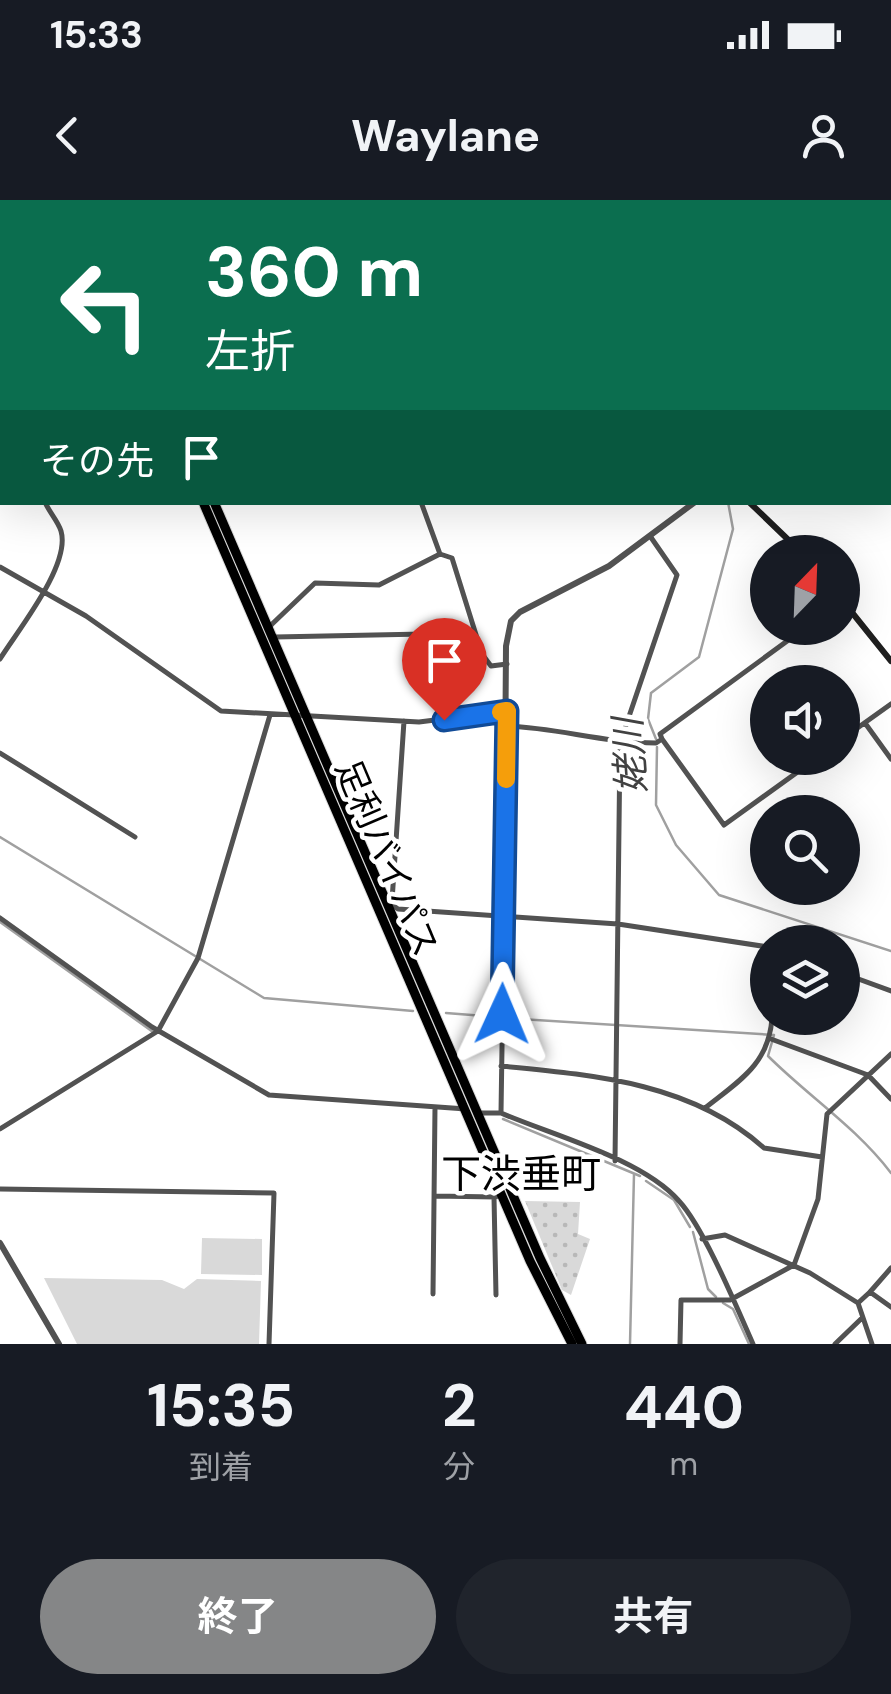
<!DOCTYPE html>
<html lang="ja">
<head>
<meta charset="utf-8">
<style>
	:root { --surface:#171b24; --page:#20242c; --text:#f1f3f6; --muted:#9ea1a6; --accent:#858687 }
	body { margin:0; font-family:"DM Sans","Noto Sans JP",sans-serif; background:var(--page); color:var(--text); height:100vh; display:flex; flex-direction:column; font-size:38px; white-space:nowrap }
	* { box-sizing:border-box; margin:0 }
	p { font-size:32px; color:var(--muted) }
	.icon { flex:none; width:55px; height:55px; fill:none; stroke:currentColor; stroke-width:2; stroke-linecap:round; stroke-linejoin:round }
	.map { position:relative; height:1144px; overflow:hidden }
	.panel { display:flex; flex-direction:column; background:var(--surface); flex:1 }
	.panel>* { flex:none }
	.banner { position:absolute; left:0px; top:0px; width:892px; height:305px; box-shadow:0 10px 40px #0002; background:#0b6e4f; color:#fff; overflow:hidden }
	.needle { width:65px; rotate:23deg }
	.fabs { position:absolute; left:750px; top:335px; display:grid; gap:20px }
	.fabs a { display:grid; place-items:center; width:110px; height:110px; border-radius:50%; background:var(--surface); box-shadow:0 10px 40px #0002; font-size:50px }
	.pin { position:absolute; display:grid; place-items:center; width:85px; height:85px; color:#fff; margin:-102px -42px; border-radius:50% 50% 50% 0; rotate:-45deg; box-shadow:0 0 10px #0007 }
	.pin .icon { rotate:45deg }
	.me { position:absolute; width:110px; margin:-55px; rotate:1deg; stroke-linejoin:round; filter:drop-shadow(0 0 8px #0008) }
	.turn { display:flex; align-items:center; gap:35px; height:210px; padding:0 40px; font-size:45px }
	.turn .icon { width:130px; height:130px; stroke-width:2.5 }
	.turn b { display:block; font-size:70px; line-height:85px }
	.then { display:flex; align-items:center; height:95px; padding:0 40px; background:#0003; gap:20px; font-size:38px }
	.eta { display:flex; justify-content:space-evenly; align-items:center; height:170px; text-align:center }
	.eta b { font-size:60px; font-weight:700; line-height:70px }
	.primary-button { display:flex; gap:20px; margin-top:auto; padding:20px 40px }
	.primary-button a { flex:1; height:115px; border-radius:60px; background:var(--accent); color:#fff; font-size:40px; font-weight:700; line-height:115px; text-align:center }
	.primary-button a+a { background:var(--page); color:var(--text) }
	.status { display:flex; justify-content:space-between; align-items:center; height:70px; padding:0 50px; background:var(--surface); direction:ltr }
	.status svg { height:28px; fill:currentColor }
	header { display:flex; justify-content:space-between; align-items:center; height:130px; padding:0 40px; background:var(--surface); font-size:45px; font-weight:700 }
	.map>svg:first-child { display:block }
	.grass { fill:url(#grass-dots) }
	.park { fill:#d9d9d9 }
	.lines { fill:none; stroke-linecap:round; stroke-linejoin:round }
	.stream { stroke:#a0a0a0; stroke-width:2.5 }
	.trunk-casing { stroke:#dbdbdb; stroke-width:11 }
	.minor { stroke:#525252; stroke-width:5 }
	.tertiary { stroke:#525252; stroke-width:6 }
	.secondary { stroke:#1f1f1f; stroke-width:6 }
	.trunk { stroke:#000; stroke-width:9 }
	.route-casing { stroke:#114b97; stroke-width:25 }
	.route { stroke:#1a73e8; stroke-width:18 }
	.slow { stroke:#f59e0b; stroke-width:18 }
	.labels { text-anchor:middle; stroke-width:9; stroke-linejoin:round; paint-order:stroke }
	.street-label { font-size:35px; fill:#000; stroke:#fff }
	.water-label { font-size:38px; font-style:italic; fill:#414141; stroke:#fff }
	.quarter-label { font-size:40px; fill:#000; stroke:#fff }
</style>
</head>
<body>
<div class="status"><b>15:33</b><svg viewBox="0 0 49 12"><path d="M0 12V9h3v3zM5 12V6h3v6zM10 12V3h3v9zM15 12V0h3v12zM26 1h20v11H26zM47 4h2v5h-2z"/></svg></div>
<header><svg class="icon" aria-label="back" viewBox="0 0 24 24"><path d="M15 5l-7 7 7 7"/></svg>Waylane<svg class="icon" aria-label="person" viewBox="0 0 24 24"><circle cx="12" cy="8" r="4"/><path d="M4 21q1-7 8-7t8 7"/></svg></header>
<div class="map">
<svg width="891" height="1144" viewBox="0 0 891 1144">
	<defs>
		<pattern id="grass-dots" width="8" height="8" patternUnits="userSpaceOnUse" patternTransform="scale(2.5)"><rect width="8" height="8" fill="#d9d9d9"/><path d="M2 2h.1M6 6h.1" fill="none" stroke="#b8b8b8" stroke-width="1.8" stroke-linecap="round"/></pattern>
	</defs>
	<rect width="100%" height="100%" fill="#fff"/>
	<!-- grass -->
	<path class="grass" d="M525,1001l55,1 -2,32 12,5 -19,56 -9,-5z"/>
	<!-- park -->
	<path class="park" d="M202,1038l60,1v36l-61,-1z
		M44,1078l118,2 22,9 13,-10 64,2 -2,63h-182z"/>
	<g class="lines">
		<!-- stream -->
		<path class="stream" d="M14,0v2
			M552,2v-2
			M0,97l2,2
			M656,539l-8,-20 3,-26 48,-36 34,-128 -5,-27
			M657,547l-1,58 20,40 43,50 172,56
			M0,637l264,161 149,13
			M0,722l153,110
			M446,813l51,4
			M505,818l269,17 -6,21c40,40 88,71 123,117
			M503,919l137,57
			M646,981l28,19 16,27
			M693,1032l15,57 8,8
			M723,1103l10,6 16,35
			M630,1144l4,-170"/>
		<!-- trunk casing -->
		<g class="trunk-casing">
			<path id="trunk" d="M69,0l2,2
				M80,0l1,2
				M203,302l327,759 42,83
				M214,302l326,756 42,86"/>
		</g>
		<!-- minor -->
		<path class="minor" d="M146,0l1,2
			M221,0l2,2
			M452,0l4,2
			M736,0l2,2
			M868,0l2,2
			M109,2l4,-2
			M260,2l2,-2
			M354,2v-2
			M461,2l1,-2
			M546,2v-2
			M667,2l3,-2
			M804,2l2,-2
			M890,25l1,1
			M0,145l2,3
			M0,163l2,-3
			M421,302l19,52 12,4 30,96 9,12 16,-2
			M0,367l86,49 135,95 198,11 88,-11
			M269,427l46,-44 64,2 61,-31
			M275,437l198,-4
			M0,459c18,-29 71,-94 61,-128 -3,-10 -12,-19 -16,-29
			M865,523l26,36
			M507,526c51,2 98,17 149,17l6,-4 -2,-5 145,-106
			M662,539l62,86 93,-67
			M842,539l49,-35
			M0,553l135,84
			M392,701l12,-180
			M388,702l10,7 220,15 150,23
			M0,718l152,109 117,68 197,14
			M842,773l49,18
			M771,839l97,36 23,24
			M501,866c94,9 191,17 263,82l58,9
			M705,908c34,-27 64,-44 67,-90
			M476,913h25c51,22 142,46 178,88 25,27 58,107 74,143
			M501,913l3,-197
			M0,929l158,-98 40,-73 72,-243
			M615,961l5,-418 57,-168 -27,-39
			M0,989l274,4 -5,151
			M434,996l62,1
			M494,997l2,98
			M702,1039l23,-4 85,38 48,30 14,41
			M870,1092l21,-24
			M433,1094l2,-187
			M858,1103l12,-11 21,15
			M680,1144l1,-44h49l64,-35 24,-66 9,-85 64,-60
			M835,1144l27,-26"/>
		<!-- tertiary -->
		<path class="tertiary" d="M890,48l1,-1
			M504,716l2,-270 5,-25 9,-9 89,-46 86,-64
			M0,1043l59,101"/>
		<!-- secondary -->
		<path class="secondary" d="M0,256l2,-1
			M749,302l52,50
			M842,400l49,61"/>
		<!-- trunk -->
		<use href="#trunk" class="trunk"/>
	</g>
	<g class="lines">
		<!-- route casing -->
		<g class="route-casing">
			<path id="route" d="M444,520l63,-9 -5,303"/>
		</g>
		<!-- route -->
		<use href="#route" class="route"/>
		<!-- slow -->
		<path class="slow" d="M501,512l6,-1 -1,68"/>
	</g>
	<g class="labels">
		<!-- street labels -->
		<g class="street-label">
			<text transform="translate(387 658) rotate(67)" y="12">足利バイパス</text>
		</g>
		<!-- water labels -->
		<g class="water-label">
			<text transform="translate(630 556) rotate(-94)" y="13">姥川</text>
		</g>
		<!-- quarter labels -->
		<g class="quarter-label">
			<text x="521" y="988">下渋垂町</text>
		</g>
	</g>
</svg>
<div class="fabs">
<a><svg class="needle" viewBox="-14 -14 28 28"><path d="M0-13l5 13h-10z" fill="#e53935"/><path d="M0 13l5-13h-10z" fill="#9ea1a6"/></svg></a>
<a><svg class="icon" aria-label="sound" viewBox="0 0 24 24"><path d="M4 9h4l5-4v14l-5-4H4zM17 9q2 3 0 6"/></svg></a>
<a><svg class="icon" aria-label="search" viewBox="0 0 24 24"><circle cx="10" cy="10" r="6"/><path d="M15 15l6 6"/></svg></a>
<a><svg class="icon" aria-label="layers" viewBox="0 0 24 24"><path d="M12 4l9 5-9 5-9-5zM3 14l9 5 9-5"/></svg></a>
</div>
<div class="pin" style="left:444px;top:520px;background:#d93025"><svg class="icon" aria-label="arrive" viewBox="0 0 24 24"><path d="M6 21V4h12l-3 4 3 4H6"/></svg></div>
<svg class="me" style="left:502px;top:814px" viewBox="-20 -20 40 40"><path d="M0-17L14 15 0 8-14 15z" fill="#1a73e8" stroke="#fff" stroke-width="4"/></svg>
<div class="banner">
<div class="turn"><svg class="icon" aria-label="left" viewBox="0 0 24 24"><path d="M17 20v-9H6M10 6l-5 5 5 5"/></svg><div><b>360 m</b>左折</div></div>
<div class="then">その先<svg class="icon" aria-label="arrive" viewBox="0 0 24 24"><path d="M6 21V4h12l-3 4 3 4H6"/></svg></div>
</div>
</div>
<section class="panel">
<div class="eta">
<div><b>15:35</b><p>到着</p></div>
<div><b>2</b><p>分</p></div>
<div><b>440</b><p>m</p></div>
</div>
<div class="primary-button"><a>終了</a><a>共有</a></div>
</section>
</body>
</html>
